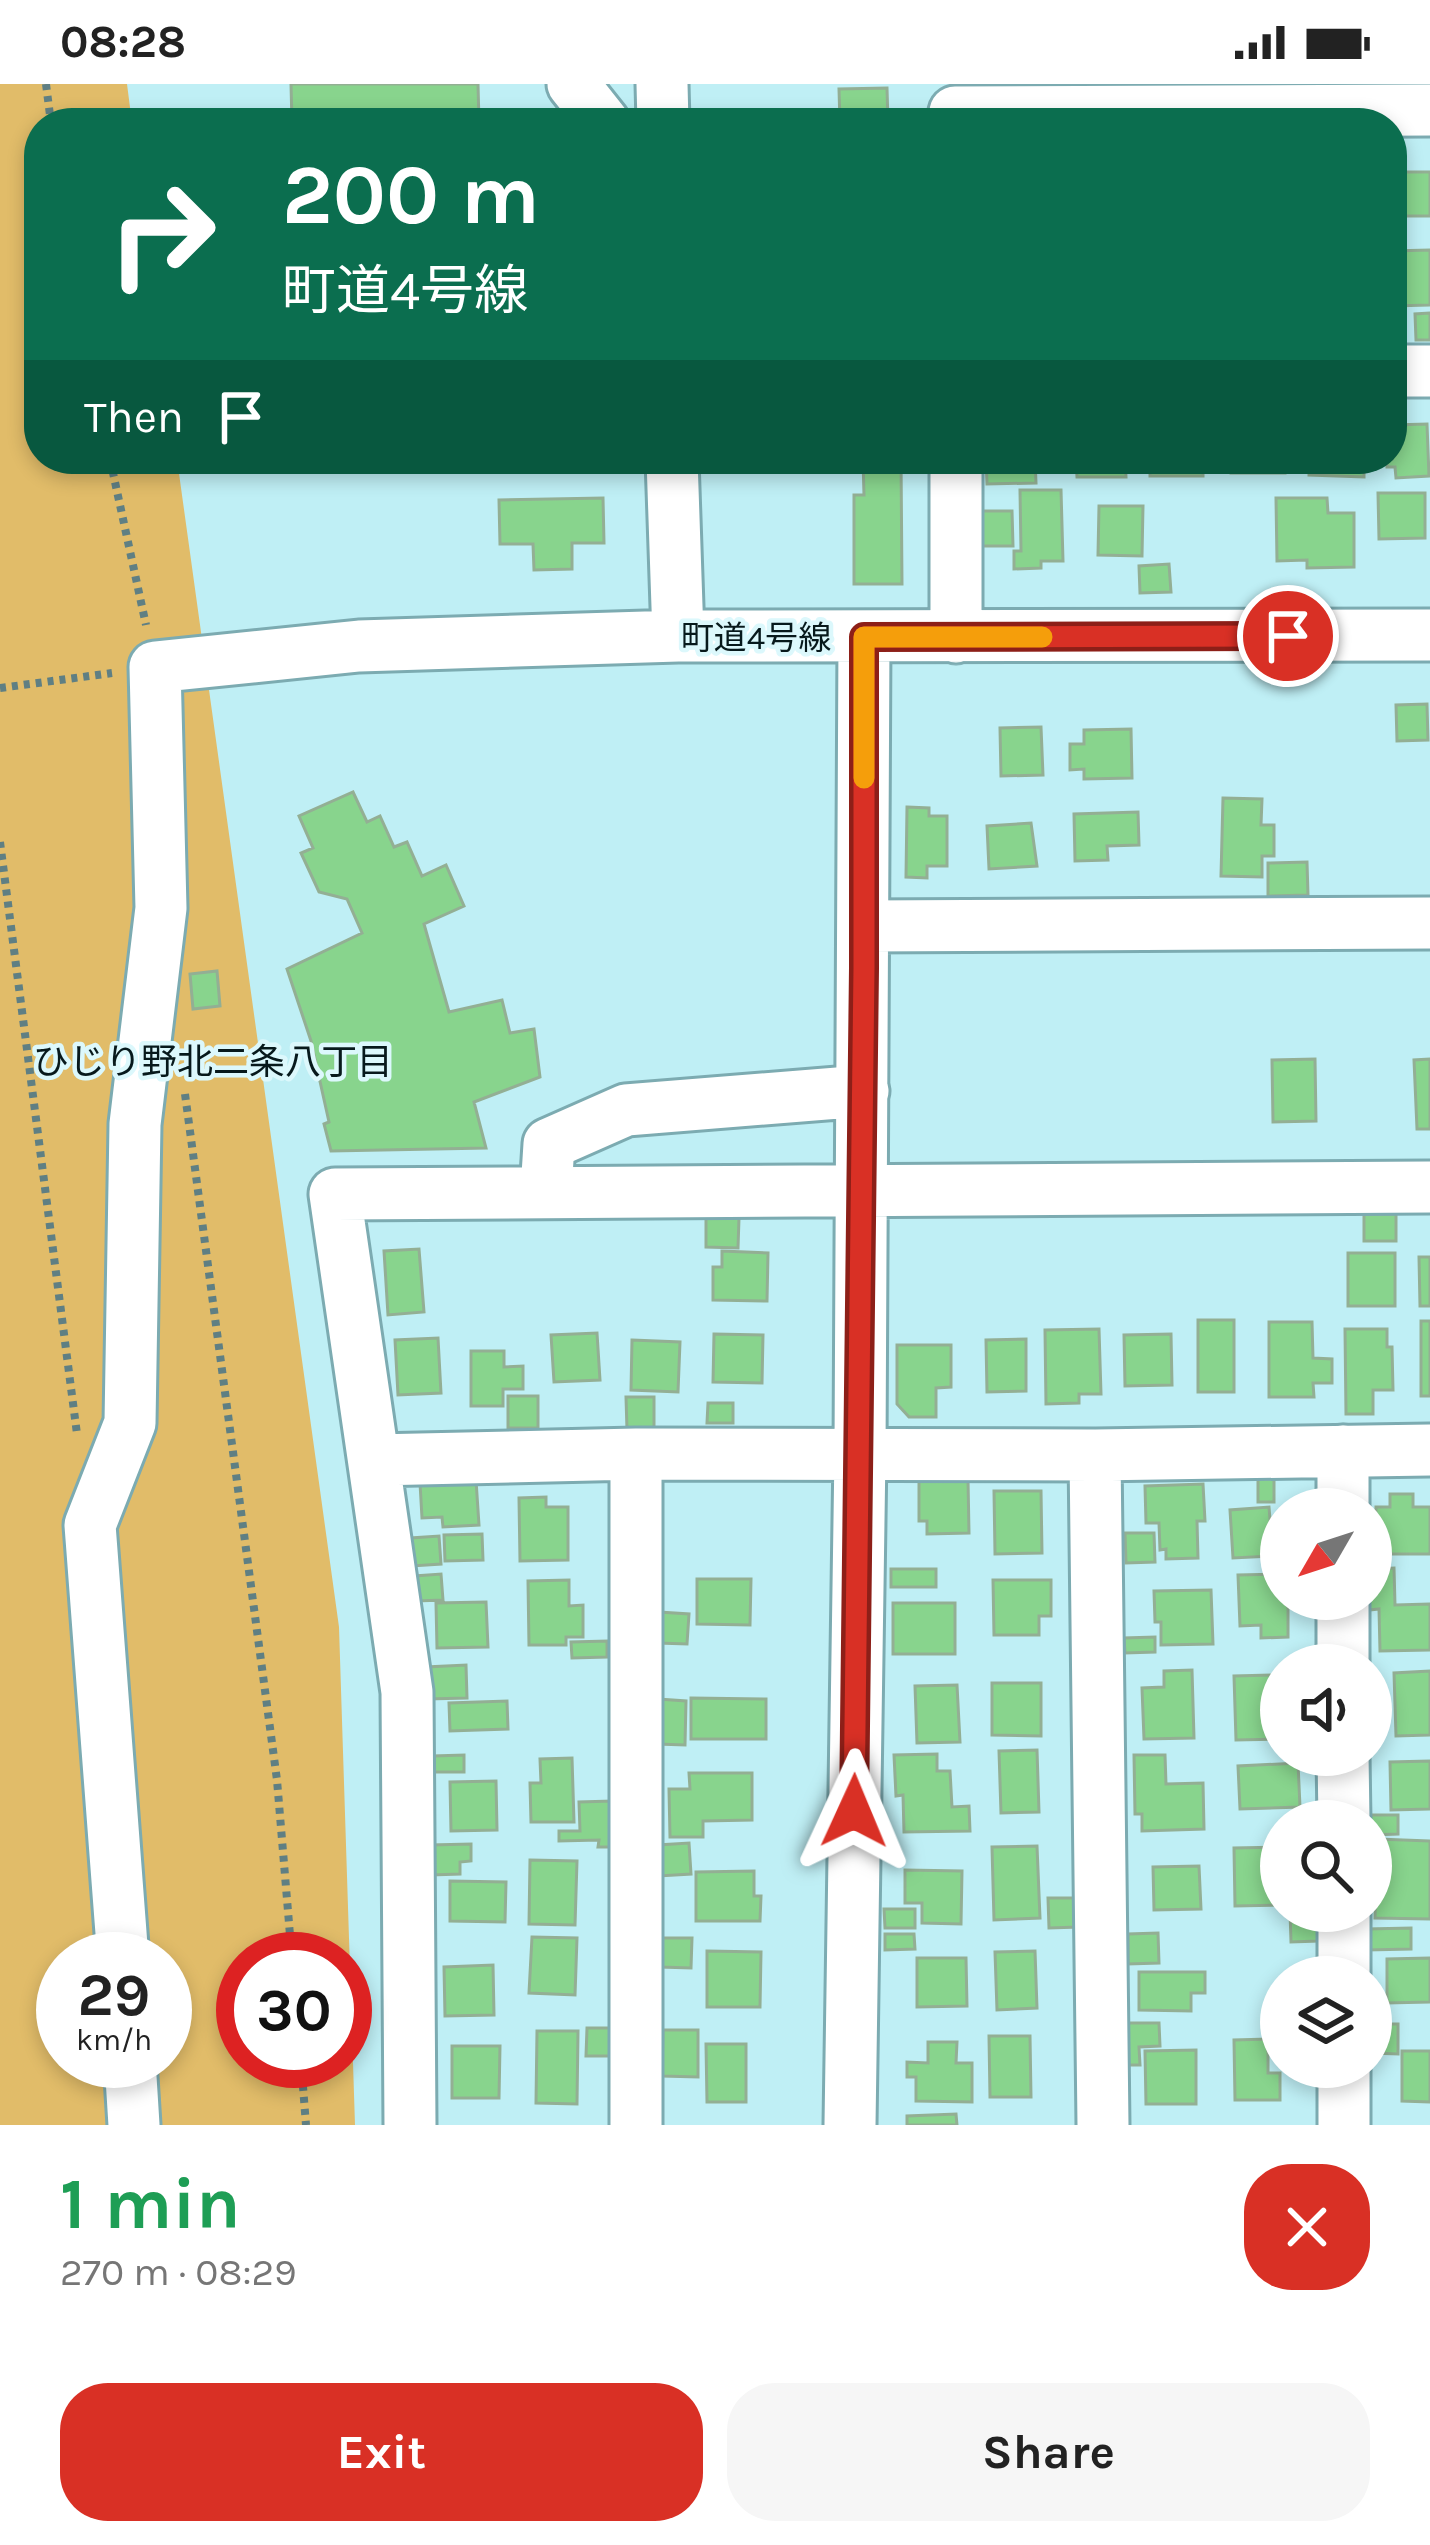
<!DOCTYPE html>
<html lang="en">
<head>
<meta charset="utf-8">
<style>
	:root { --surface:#fff; --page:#f6f6f6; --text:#222; --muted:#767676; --accent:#d93025 }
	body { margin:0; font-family:Karla,"Noto Sans JP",sans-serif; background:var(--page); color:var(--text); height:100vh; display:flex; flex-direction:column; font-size:45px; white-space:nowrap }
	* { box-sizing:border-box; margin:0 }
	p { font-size:39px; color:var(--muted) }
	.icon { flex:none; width:66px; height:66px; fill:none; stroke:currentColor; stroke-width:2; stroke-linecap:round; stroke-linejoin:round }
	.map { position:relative; height:2041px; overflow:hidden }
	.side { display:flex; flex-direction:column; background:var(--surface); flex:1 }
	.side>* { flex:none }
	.hud { position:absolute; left:24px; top:24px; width:1383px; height:366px; border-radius:48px; box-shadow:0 6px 18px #0003; background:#0b6e4f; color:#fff; overflow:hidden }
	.needle { width:78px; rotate:231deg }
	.fabs { position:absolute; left:1260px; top:1404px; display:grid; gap:24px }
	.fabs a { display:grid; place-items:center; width:132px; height:132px; border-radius:50%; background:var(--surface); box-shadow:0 6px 18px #0003; font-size:60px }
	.speed { position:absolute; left:36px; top:1848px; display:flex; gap:24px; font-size:60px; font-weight:700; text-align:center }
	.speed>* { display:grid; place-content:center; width:156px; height:156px; border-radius:50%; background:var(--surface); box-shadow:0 6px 18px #0003; line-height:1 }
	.speed small { font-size:30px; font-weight:400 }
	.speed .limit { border:18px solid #d22; background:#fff; color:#111 }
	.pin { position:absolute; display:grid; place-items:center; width:102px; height:102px; color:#fff; margin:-51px; border:6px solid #fff; border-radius:50%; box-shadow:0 3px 12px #0007 }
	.me { position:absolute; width:132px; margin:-66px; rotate:1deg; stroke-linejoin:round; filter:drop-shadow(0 0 9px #0008) }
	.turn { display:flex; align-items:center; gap:42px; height:252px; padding:0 60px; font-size:54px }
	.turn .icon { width:156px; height:156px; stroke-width:2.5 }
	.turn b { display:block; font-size:84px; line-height:102px }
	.then { display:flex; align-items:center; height:114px; padding:0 60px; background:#0003; gap:24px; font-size:45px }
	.round { display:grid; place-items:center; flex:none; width:126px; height:126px; border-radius:48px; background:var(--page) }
	.headline { display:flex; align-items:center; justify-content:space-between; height:204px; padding:0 60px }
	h1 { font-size:72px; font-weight:700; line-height:90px; color:#1e9e55 }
	.primary-button { display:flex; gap:24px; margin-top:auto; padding:24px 60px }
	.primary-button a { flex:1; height:138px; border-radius:48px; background:var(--accent); color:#fff; font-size:48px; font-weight:700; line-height:138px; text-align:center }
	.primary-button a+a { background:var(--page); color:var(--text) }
	.status { display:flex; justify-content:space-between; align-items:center; height:84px; padding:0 60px; background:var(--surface); direction:ltr }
	.status svg { height:33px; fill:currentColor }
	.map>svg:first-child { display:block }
	.green { fill:#e1bc69; fill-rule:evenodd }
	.building { fill:#88d48d; stroke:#93af94; stroke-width:3 }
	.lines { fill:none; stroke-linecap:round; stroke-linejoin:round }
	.minor-casing { stroke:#7cabb1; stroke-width:57 }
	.path { stroke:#5f7f83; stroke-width:8; stroke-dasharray:6 6; stroke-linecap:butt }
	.minor { stroke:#fff; stroke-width:51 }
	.route-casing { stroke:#8d1f18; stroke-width:30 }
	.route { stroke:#d93025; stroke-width:21 }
	.slow { stroke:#f59e0b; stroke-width:21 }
	.labels { text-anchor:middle; stroke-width:9; stroke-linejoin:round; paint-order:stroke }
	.street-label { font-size:33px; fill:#07191c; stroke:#dcf8fc }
	.neighbourhood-label { font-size:36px; fill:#07191c; stroke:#dcf8fc }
</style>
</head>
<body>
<div class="status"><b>08:28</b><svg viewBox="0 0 49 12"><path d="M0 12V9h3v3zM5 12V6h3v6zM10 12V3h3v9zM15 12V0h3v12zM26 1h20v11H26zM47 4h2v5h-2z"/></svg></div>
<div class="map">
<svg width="1430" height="2041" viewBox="0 0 1430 2041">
	<rect width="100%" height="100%" fill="#bfeff5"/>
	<!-- green -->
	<path class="green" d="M0,0h127l5,39h-93v336h138l162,1168 16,498h-355zM63,1875h102v102h-102zM243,1875h102v102h-102z"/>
	<!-- building -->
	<path class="building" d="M291,0h187l1,39h-187z
		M887,4l1,34 -48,1 -1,-34z
		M1399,88h31v44h-30z
		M1430,166v55l-38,1v-55z
		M1430,229v27h-14l-1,-26z
		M1427,340l2,52 -33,2 -1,-11h-8v-8h5v-34z
		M863,375h38l1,125h-48v-89h10z
		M986,375h49l1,24 -49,1z
		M1076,375h49l1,18h-49z
		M1150,375h53v17h-53z
		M1231,375h54v14h-54z
		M1309,375h55v18l-55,-2z
		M1020,406h41l2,71h-22v7l-27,1v-18h7z
		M1378,409h47v45l-46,1z
		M603,414l1,45h-32v26l-38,1 -1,-26h-33l-1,-44z
		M1276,414h51l1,15h26v54l-47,1v-8l-30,1z
		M1099,422h44l-1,50 -44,-1z
		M980,427h32l1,35h-32z
		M1169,480l2,28 -31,1 -1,-27z
		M1427,620l1,36 -31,1 -1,-36z
		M1041,643l2,48 -42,1 -1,-48z
		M1131,645l1,49 -48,1v-10l-14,1v-26h14v-14z
		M353,708l14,30 13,-6 14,31 13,-5 15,34 24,-11 18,41 -40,18 25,88 53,-12 8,33 24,-4 6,48 -66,25 12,46 -155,3 -7,-27 5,-2 -18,-81 -24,-72 75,-36 -15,-34 -28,-7 -18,-39 12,-5 -14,-32z
		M1223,714l39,1 -1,26h13v31h-12v21l-41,-1z
		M907,723l22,1v8h18v50h-20v12l-21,-1z
		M1138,728l1,33 -32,1 1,14 -33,1 -1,-47z
		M1031,739l6,43 -48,3 -2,-43z
		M1307,778l1,33 -40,1v-33z
		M217,887l3,35 -27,3 -3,-35z
		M1315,975l1,62 -43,1 -1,-62z
		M1430,975v70h-13l-3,-69z
		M1364,1130h32v27h-32z
		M706,1134h33l-1,30 -32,-1z
		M419,1165l5,63 -36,3 -4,-64z
		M722,1167l46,2 -1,48 -54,-1v-33h9z
		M1348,1169h47v53h-47z
		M1419,1173h11v49h-10z
		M1198,1236h36v72h-36z
		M1421,1237h9v75h-9z
		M1269,1238h43l1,36 19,1v24h-19l1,14h-45z
		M1099,1245l2,65h-22v9l-33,1 -1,-74z
		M1345,1245h42v18h5l1,43h-20v24h-27z
		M597,1249l3,47 -46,2 -3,-47z
		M714,1250l49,1 -1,48 -49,-1z
		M1171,1250l1,51 -47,1 -1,-51z
		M438,1254l3,55 -43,2 -3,-55z
		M1026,1255v52l-39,1 -1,-52z
		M632,1256l48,2 -2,50 -47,-2z
		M897,1261h54v42l-15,1v29h-27l-12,-13z
		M471,1267h33v16l19,-1v23h-20v17h-32z
		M508,1312h30v32h-30z
		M626,1313h28v33h-27z
		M708,1319h25v20h-26z
		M1258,1388h16v30h-16z
		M968,1395l1,54 -42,1v-13h-8v-41z
		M476,1396l3,45 -36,2 -1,-10 -20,1 -2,-35z
		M1203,1400l2,37h-8l1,37 -32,1v-10l-6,1 -1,-27h-13l-1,-37z
		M994,1407h47l1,62 -47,1z
		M1390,1410h23v13h17v47h-55l1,-47h14z
		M546,1413v10h22v53l-48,1 -1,-63z
		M1269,1423l4,49 -40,2 -3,-48z
		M1125,1449h29l1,29 -29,1z
		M482,1450l1,26 -38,1 -1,-26z
		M439,1452l2,28 -29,2 -1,-28z
		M1394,1484l1,37 35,-1v46l-50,1 -1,-42 -10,1 2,-41z
		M891,1485h45v18h-45z
		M441,1490l2,26 -27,1 -1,-25z
		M1281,1490v25h12v4h-5v34l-27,1v-13l-21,1 -2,-51z
		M697,1495h54l-1,46 -53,-1z
		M569,1496v26l14,-1v32h-17v8h-37l-1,-64z
		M993,1496h58v36h-12v19h-45z
		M1211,1506l2,54 -52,1v-23h-6l-1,-31z
		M486,1518l2,45 -51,1 -1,-45z
		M893,1519h62v51h-62z
		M659,1528l30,2 -2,30 -29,-1z
		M1155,1553v15l-30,1 -1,-15z
		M607,1557v16l-35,1 -1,-16z
		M466,1581l1,33 -40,1 -1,-32z
		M1192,1586l2,68 -50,1 -2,-51 22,-1v-16z
		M1430,1587v64l-34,1 -2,-63z
		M1276,1591l2,64 -42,1 -2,-64z
		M992,1599h49v53l-49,-1z
		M957,1601l3,57 -43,1 -2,-57z
		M691,1614l75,1v40h-75z
		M658,1615l28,2 -1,44 -28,-1z
		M507,1617l1,28 -58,2 -1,-28z
		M1037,1666l2,62 -38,1 -2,-62z
		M937,1670v17h13l2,36 17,-1 1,25 -66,1 -1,-37 -7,1 -2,-41z
		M464,1671v17h-31v-16z
		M1134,1671h31l1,29 37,-1 1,46 -62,2v-17h-7z
		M572,1674l2,64h-43l-1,-39h11l-1,-24z
		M1430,1677v48l-39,1 -1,-48z
		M1298,1679l2,44 -60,2 -2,-43z
		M689,1689h63v47l-49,1v16h-33l-1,-48h21z
		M496,1697l1,49 -46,1 -1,-49z
		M612,1717l1,46h-15l1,-7 -40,1v-10h21l-1,-29z
		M1366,1731h32v19l-27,1v-14h-5z
		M1377,1755l53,2v78l-55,-1z
		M689,1759l2,31 -32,2 -1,-31z
		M471,1760v17l-11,1v12l-29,1 -1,-30z
		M1037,1762l3,72 -46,2 -2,-73z
		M1281,1763v58l-46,1 -1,-58z
		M530,1776l47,1 -2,64 -46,-1z
		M1199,1782l2,43 -47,1 -1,-43z
		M905,1786l57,1 -1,53 -39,-1v-20h-17z
		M754,1787v25h7l-1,25h-64v-49z
		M450,1797l56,1 -1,40 -55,-1z
		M1048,1814h30l1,29 -30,1z
		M884,1825h31v19h-30z
		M1290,1827h27l1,30 -27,1z
		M1411,1844v21l-44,1v-21z
		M1158,1849l1,30 -31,1v-30z
		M885,1850h29l1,15 -30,1z
		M532,1853l45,1 -2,57 -46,-2z
		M660,1854h32l-1,30 -31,-1z
		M707,1867l54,1 -1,55h-53z
		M1035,1867l2,57 -40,2 -2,-58z
		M917,1874h49l1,48 -50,1z
		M1430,1874v44l-43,1v-44z
		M493,1881l1,50 -49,1 -1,-49z
		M1139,1888h66v21h-14v18l-52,-1z
		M1124,1939h35l1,23 -21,1 1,18h-15z
		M1371,1940h27v30l-27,-1z
		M587,1944h24v28h-25z
		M663,1946h35v47l-36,-1z
		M537,1947h41l-1,73 -41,-1z
		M989,1952h41l1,61h-41z
		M1268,1955v34h12v27h-45l-1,-60z
		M928,1958h29l-1,21h16v39l-56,-1v-24h-9v-15l21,1z
		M706,1960h40v58h-39z
		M452,1962h48l-1,52h-47z
		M1196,1966v54h-50l-1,-53z
		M1402,1967h28v51l-28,-1z
		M956,2030l1,11h-50v-9z"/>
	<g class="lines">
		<!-- minor casing -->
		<g class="minor-casing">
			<path id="minor" d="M573,0l31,39
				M662,0l1,39
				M955,28l475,-2
				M1392,287h38
				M672,375l6,177
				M956,375v178
				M864,842l566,-3
				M546,1107l3,-47 77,-34 237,-19
				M1343,1367v58
				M636,1370v671
				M1095,1371l8,670
				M374,1376l262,-6 459,1 335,-5
				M1343,1515v66
				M1343,1671l1,66
				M1344,1827v66
				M123,1875l-33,-434 40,-102 5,-299 26,-216 -6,-241 204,-21 319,-10 752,-1
				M130,1977l4,64
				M1344,1983v58
				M410,2041l-3,-433 -72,-498 1095,-7
				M850,2041l10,-672 4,-816"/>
		</g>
		<!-- path -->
		<path class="path" d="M46,0l5,39
			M110,375l36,166
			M0,604l112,-15
			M0,758l77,592
			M185,1010l92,686 15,179
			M301,1977l5,64"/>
		<!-- minor -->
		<use href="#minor" class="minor"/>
	</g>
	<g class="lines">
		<!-- route casing -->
		<g class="route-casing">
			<path id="route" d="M854,1727l10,-843v-331l424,-1"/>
		</g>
		<!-- route -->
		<use href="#route" class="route"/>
		<!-- slow -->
		<path class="slow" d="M864,694v-141h178"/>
	</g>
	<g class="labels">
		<!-- street labels -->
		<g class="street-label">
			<text x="756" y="565">町道4号線</text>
		</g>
		<!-- neighbourhood labels -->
		<g class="neighbourhood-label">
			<text x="213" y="990">ひじり野北二条八丁目</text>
		</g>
	</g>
</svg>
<div class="fabs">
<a><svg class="needle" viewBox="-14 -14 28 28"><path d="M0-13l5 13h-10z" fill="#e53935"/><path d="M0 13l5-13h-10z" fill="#767676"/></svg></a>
<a><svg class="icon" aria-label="sound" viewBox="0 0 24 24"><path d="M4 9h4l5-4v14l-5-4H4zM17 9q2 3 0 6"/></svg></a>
<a><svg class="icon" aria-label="search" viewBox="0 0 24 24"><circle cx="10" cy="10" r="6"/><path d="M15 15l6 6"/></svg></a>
<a><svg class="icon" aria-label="layers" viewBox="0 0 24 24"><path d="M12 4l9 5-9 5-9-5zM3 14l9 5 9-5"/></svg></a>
</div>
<div class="speed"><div>29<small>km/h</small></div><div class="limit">30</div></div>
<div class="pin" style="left:1288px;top:552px;background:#d93025"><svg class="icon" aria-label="arrive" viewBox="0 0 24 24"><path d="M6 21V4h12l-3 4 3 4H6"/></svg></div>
<svg class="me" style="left:854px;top:1727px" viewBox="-20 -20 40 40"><path d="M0-17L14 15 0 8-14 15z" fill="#d93025" stroke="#fff" stroke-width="4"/></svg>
<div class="hud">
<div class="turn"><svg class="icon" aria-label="right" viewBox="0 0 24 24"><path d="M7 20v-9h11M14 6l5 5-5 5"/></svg><div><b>200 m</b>町道4号線</div></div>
<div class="then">Then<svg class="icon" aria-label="arrive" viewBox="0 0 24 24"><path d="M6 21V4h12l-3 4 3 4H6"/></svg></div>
</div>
</div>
<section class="side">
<div class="headline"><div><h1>1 min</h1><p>270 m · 08:29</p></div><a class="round" style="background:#d93025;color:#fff"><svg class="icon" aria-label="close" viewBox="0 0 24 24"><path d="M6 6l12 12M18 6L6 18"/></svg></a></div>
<div class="primary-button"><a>Exit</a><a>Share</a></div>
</section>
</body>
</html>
